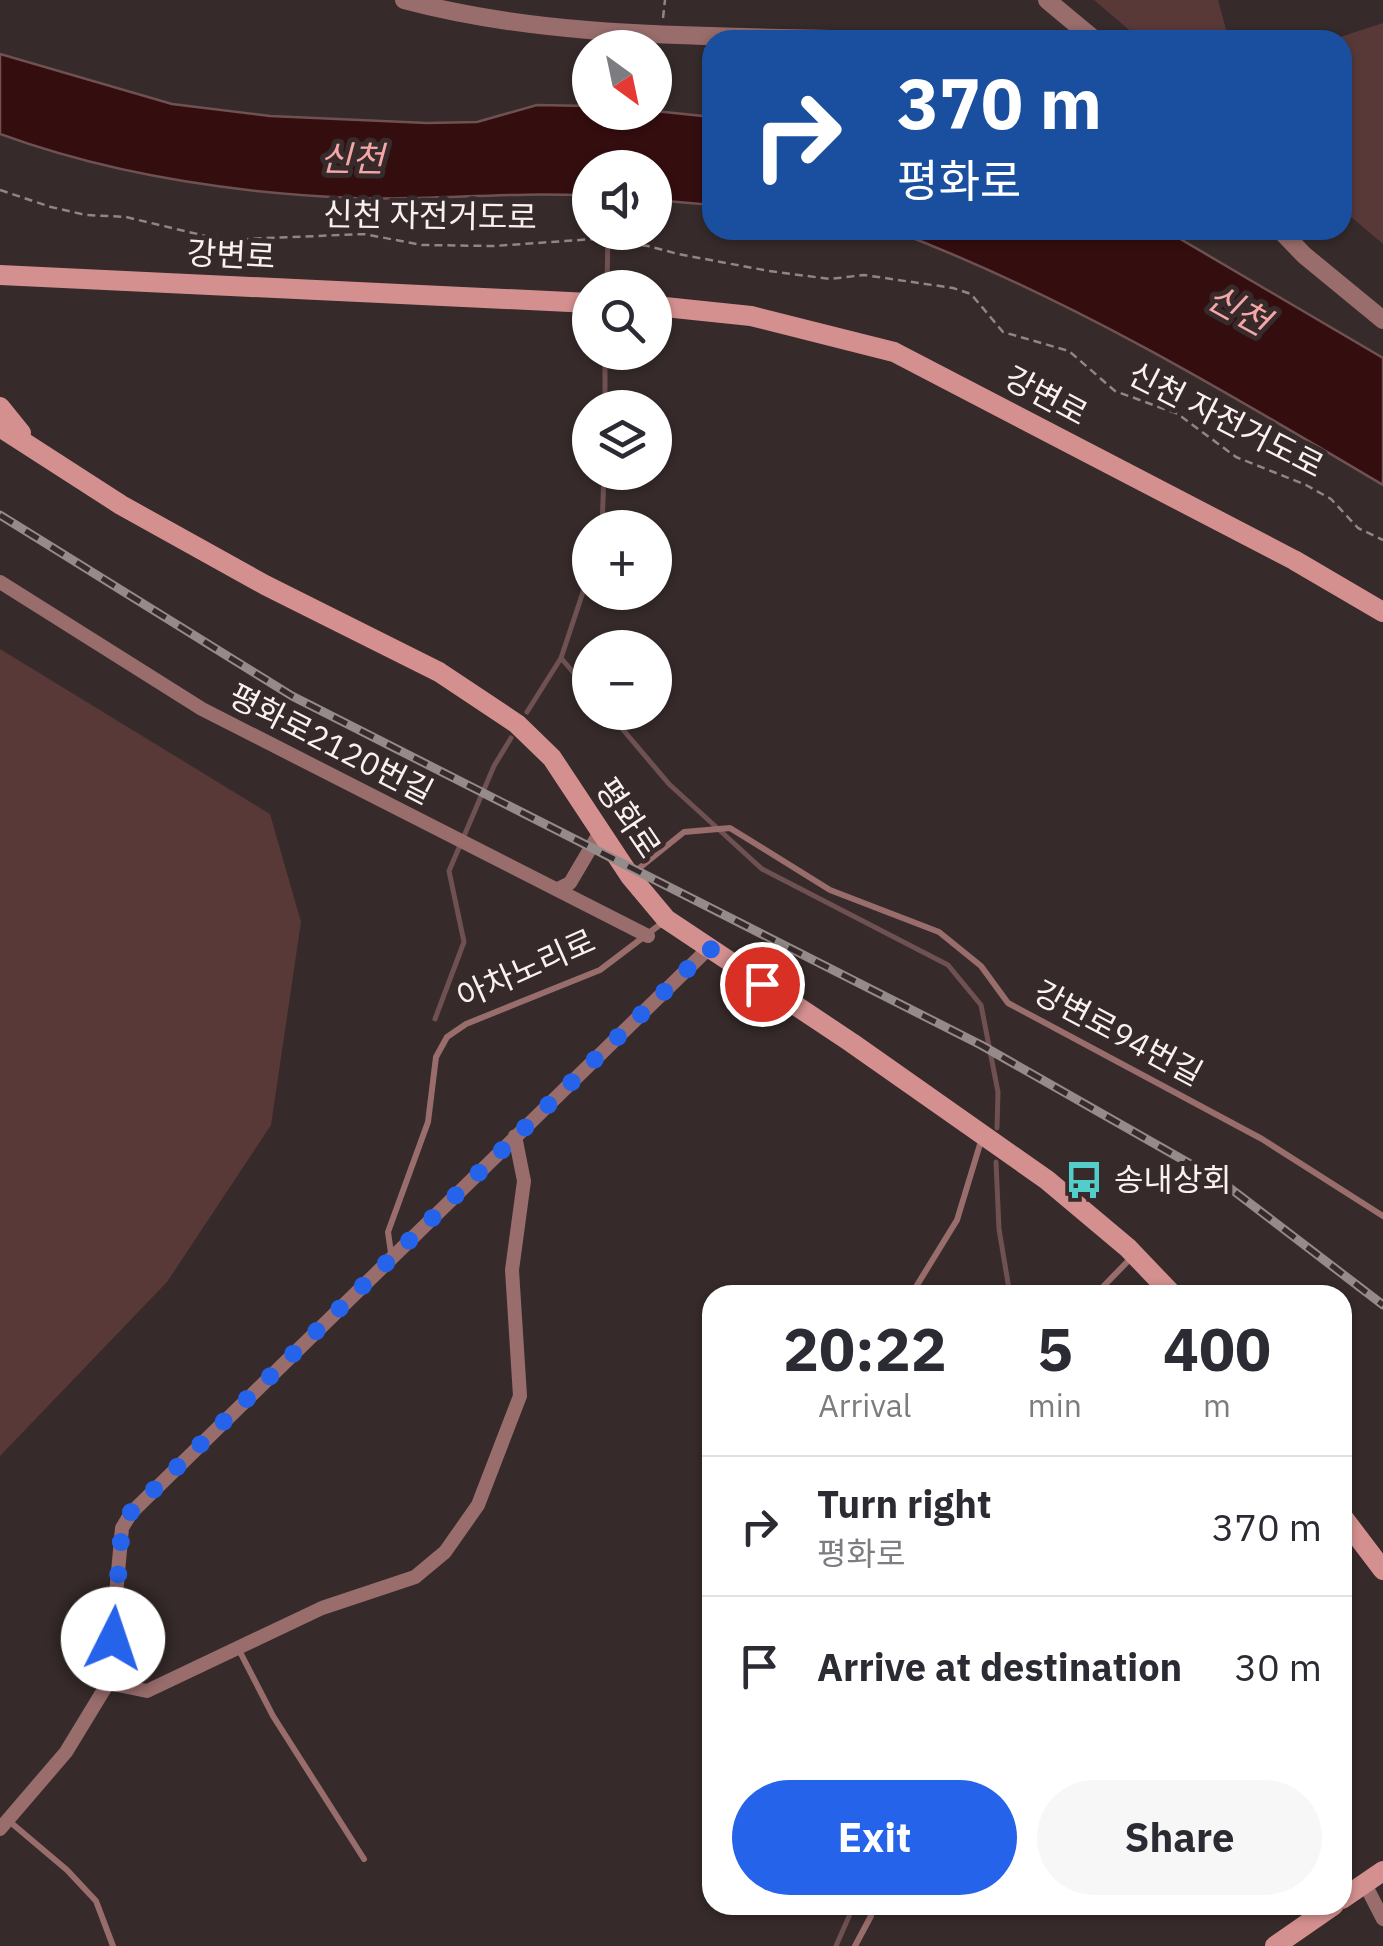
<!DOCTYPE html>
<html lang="en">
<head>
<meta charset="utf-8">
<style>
	:root { --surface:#fff; --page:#f7f7f7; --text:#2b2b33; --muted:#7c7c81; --line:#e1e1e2; --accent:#2563eb }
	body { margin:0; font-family:"IBM Plex Sans","Noto Sans KR",sans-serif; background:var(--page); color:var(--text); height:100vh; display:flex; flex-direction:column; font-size:38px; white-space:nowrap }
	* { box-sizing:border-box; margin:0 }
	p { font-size:32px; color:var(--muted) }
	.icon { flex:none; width:55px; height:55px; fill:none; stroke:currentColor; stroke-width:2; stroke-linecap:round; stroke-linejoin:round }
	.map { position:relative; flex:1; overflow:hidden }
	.details { position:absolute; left:702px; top:1285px; width:650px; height:630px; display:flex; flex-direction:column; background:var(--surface); border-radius:30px; box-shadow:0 2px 8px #0004 }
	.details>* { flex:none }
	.hud { position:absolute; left:702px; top:30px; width:650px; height:210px; border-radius:30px; box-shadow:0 2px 8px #0004; background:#1a4fa0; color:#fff; overflow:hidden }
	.needle { width:65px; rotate:147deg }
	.tools { position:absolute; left:572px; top:30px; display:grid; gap:20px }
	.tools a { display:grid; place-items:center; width:100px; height:100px; border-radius:50%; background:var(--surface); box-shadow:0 2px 8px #0004; font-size:50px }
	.pin { position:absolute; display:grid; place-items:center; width:85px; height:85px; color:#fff; margin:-42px; border:5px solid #fff; border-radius:50%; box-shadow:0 2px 10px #0007 }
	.me { position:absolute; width:110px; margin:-55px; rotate:4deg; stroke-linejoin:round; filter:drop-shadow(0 0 8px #0008) }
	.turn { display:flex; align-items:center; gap:35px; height:210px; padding:0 30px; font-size:45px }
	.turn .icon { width:130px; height:130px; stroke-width:2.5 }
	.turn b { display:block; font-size:70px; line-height:85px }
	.eta { display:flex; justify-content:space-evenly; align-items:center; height:170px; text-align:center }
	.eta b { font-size:60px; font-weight:800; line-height:70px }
	.action { display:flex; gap:20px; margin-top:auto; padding:20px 30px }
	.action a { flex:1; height:115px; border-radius:60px; background:var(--accent); color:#fff; font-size:40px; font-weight:800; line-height:115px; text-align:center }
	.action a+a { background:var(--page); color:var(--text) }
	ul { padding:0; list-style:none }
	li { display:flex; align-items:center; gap:30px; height:140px; padding:0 30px; border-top:2px solid var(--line) }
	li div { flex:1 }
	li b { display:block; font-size:38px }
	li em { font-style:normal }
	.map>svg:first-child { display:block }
	.green { fill:#583938 }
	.water { fill:#340d0f; stroke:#6f5152; stroke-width:2.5 }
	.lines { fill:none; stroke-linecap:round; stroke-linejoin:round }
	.stream { stroke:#6f5152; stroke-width:5 }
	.path { stroke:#908685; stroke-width:2.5; stroke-dasharray:8 5; stroke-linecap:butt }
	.service { stroke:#986d6c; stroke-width:6 }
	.minor { stroke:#986d6c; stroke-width:14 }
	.tertiary { stroke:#986d6c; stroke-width:18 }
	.secondary { stroke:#d4908f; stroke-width:20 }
	.rail-casing { stroke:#958b8a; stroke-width:9 }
	.rail { stroke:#362a2a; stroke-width:5; stroke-dasharray:15; stroke-linecap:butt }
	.route { stroke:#2563eb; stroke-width:18; stroke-dasharray:0 32.4 }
	.labels { text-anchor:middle; stroke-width:10; stroke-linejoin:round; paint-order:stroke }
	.street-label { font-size:32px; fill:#f9f1f0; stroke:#362a2a }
	.poi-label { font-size:32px; fill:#f9f1f0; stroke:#362a2a; text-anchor:start }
	.water-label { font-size:35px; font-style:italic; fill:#f5a7a7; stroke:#362a2a }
</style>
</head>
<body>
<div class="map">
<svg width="1383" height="1946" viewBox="0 0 1383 1946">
	<rect width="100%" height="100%" fill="#362a2a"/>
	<!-- green -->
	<path class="green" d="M1094,0h124l11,40h-88z
		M1383,23v221l-40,-34 -1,-170h-11z
		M0,649l270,165 31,108 -30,203 -104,157 -167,174z"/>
	<!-- water -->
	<path class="water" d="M0,54l172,50 98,12 157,7 50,-1 60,-17 53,1v6l65,-1 57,6v88l-57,-5v-32h-65v28c-79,-5 -158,5 -237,2 -119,-5 -241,-23 -353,-64z
		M892,230h273l218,128v127c-158,-94 -319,-190 -491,-255z"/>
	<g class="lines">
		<!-- stream -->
		<path class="stream" d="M607,288l1,-56
			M605,352v56
			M602,528l2,-56
			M590,571l-29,87 29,34
			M527,712l34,-54
			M608,712l61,72 93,85 186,96 33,40 17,87 -1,36
			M435,1019l29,-77 -15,-71 45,-105 17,-28
			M996,1162l3,67 11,66
			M836,1946l18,-41"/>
		<!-- path -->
		<path class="path" d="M663,18l2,-18
			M0,190l51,17 35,8 40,2 96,23 142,-6 58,11 72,1 100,-7 54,7 30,8 91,17 61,8 34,-4 89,13 18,6 32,38 66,19 46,40 63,23 58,43 70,28 25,14 27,29 25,12"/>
		<!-- service -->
		<path class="service" d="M632,874l52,-42 46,-4 100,62 109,42 42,34 27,37 254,136 121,77
			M391,1253l-3,-21 40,-110 8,-65 11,-20 19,-13 134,-54 66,-50
			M911,1295l46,-75 24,-79
			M1095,1295l35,-36
			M239,1650l34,66 91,143
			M9,1821l58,49 29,31 17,45
			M855,1946l16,-30 1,-11"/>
		<!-- minor -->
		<path class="minor" d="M0,582l202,127 446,227
			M558,889l12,-6 30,-51
			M108,1683l39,8 175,-83 93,-31 30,-25 33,-47 42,-109 -8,-126 12,-89 -9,-45
			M0,1829l66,-77 42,-69 14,-155 9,-15 578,-565
			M1365,1884l18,35"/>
		<!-- tertiary -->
		<path class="tertiary" d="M404,0c150,40 307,35 461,40
			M1047,0l48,40
			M1280,230l24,25 79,65"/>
		<!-- secondary -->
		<path class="secondary" d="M0,275l590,28
			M655,306l96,10 143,36 400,208 89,52
			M0,407l21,26
			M0,427l121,78 144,80 174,87 78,52 35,34 78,118 36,43 186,124 195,137 81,68 45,47
			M1342,1516l41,54
			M1342,1899l41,-28
			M1275,1946l59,-41"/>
		<!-- rail casing -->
		<g class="rail-casing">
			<path id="rail" d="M0,515l292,181 689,349 241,137 161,123"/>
		</g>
		<!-- rail -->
		<use href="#rail" class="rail"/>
	</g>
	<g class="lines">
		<!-- route -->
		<path class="route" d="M113,1639l9,-111 9,-16 578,-564 53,36"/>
	</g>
	<!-- icons -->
	<defs>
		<g id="bus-bare" transform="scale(3)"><path d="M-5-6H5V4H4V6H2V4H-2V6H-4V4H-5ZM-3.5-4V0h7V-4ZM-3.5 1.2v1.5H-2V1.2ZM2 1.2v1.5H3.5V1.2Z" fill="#53cdca" stroke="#362a2a" stroke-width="2.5" paint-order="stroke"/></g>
	</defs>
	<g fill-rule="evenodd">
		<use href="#bus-bare" x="1084" y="1180"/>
	</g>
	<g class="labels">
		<!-- street labels -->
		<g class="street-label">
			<text transform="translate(430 216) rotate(1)" y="11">신천 자전거도로</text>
			<text transform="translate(231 255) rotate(3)" y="11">강변로</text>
			<text transform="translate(1046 396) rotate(28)" y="11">강변로</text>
			<text transform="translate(1226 420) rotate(27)" y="11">신천 자전거도로</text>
			<text transform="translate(331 744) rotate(27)" y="11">평화로2120번길</text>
			<text transform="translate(628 818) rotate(56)" y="11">평화로</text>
			<text transform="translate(526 969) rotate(-24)" y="11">아차노리로</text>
			<text transform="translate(1118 1033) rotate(28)" y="11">강변로94번길</text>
		</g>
		<!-- poi labels -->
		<g class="poi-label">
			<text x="1114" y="1191">송내상회</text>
		</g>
		<!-- water labels -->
		<g class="water-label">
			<text transform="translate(352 159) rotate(1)" y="12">신천</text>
			<text transform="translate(1238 310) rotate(29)" y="12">신천</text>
		</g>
	</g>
</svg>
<div class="tools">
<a><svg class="needle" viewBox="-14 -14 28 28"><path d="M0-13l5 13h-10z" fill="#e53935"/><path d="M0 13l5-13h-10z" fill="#7c7c81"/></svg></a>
<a><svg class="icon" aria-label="sound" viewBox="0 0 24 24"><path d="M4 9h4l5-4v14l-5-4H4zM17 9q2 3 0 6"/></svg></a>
<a><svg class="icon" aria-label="search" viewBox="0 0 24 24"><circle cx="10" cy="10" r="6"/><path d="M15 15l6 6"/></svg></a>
<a><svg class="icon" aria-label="layers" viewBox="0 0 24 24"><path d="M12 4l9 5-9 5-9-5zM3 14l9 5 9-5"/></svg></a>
<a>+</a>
<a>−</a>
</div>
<div class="pin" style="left:762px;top:984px;background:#d93025"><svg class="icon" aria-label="arrive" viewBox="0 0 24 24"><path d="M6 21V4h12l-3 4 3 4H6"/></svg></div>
<svg class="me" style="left:113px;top:1639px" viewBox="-20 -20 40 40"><circle r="19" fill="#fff"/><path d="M0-13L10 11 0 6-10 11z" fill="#2563eb"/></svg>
<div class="hud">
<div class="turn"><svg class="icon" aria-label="right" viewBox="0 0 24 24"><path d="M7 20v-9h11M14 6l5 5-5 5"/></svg><div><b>370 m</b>평화로</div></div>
</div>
<section class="details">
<div class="eta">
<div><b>20:22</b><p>Arrival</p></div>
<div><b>5</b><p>min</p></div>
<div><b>400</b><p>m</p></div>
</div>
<ul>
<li><svg class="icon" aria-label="right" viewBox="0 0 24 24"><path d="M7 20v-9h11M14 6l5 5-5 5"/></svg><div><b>Turn right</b><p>평화로</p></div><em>370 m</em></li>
<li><svg class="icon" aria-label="arrive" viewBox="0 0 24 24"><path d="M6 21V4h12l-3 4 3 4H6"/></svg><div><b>Arrive at destination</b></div><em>30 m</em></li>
</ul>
<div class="action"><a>Exit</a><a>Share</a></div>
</section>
</div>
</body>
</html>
